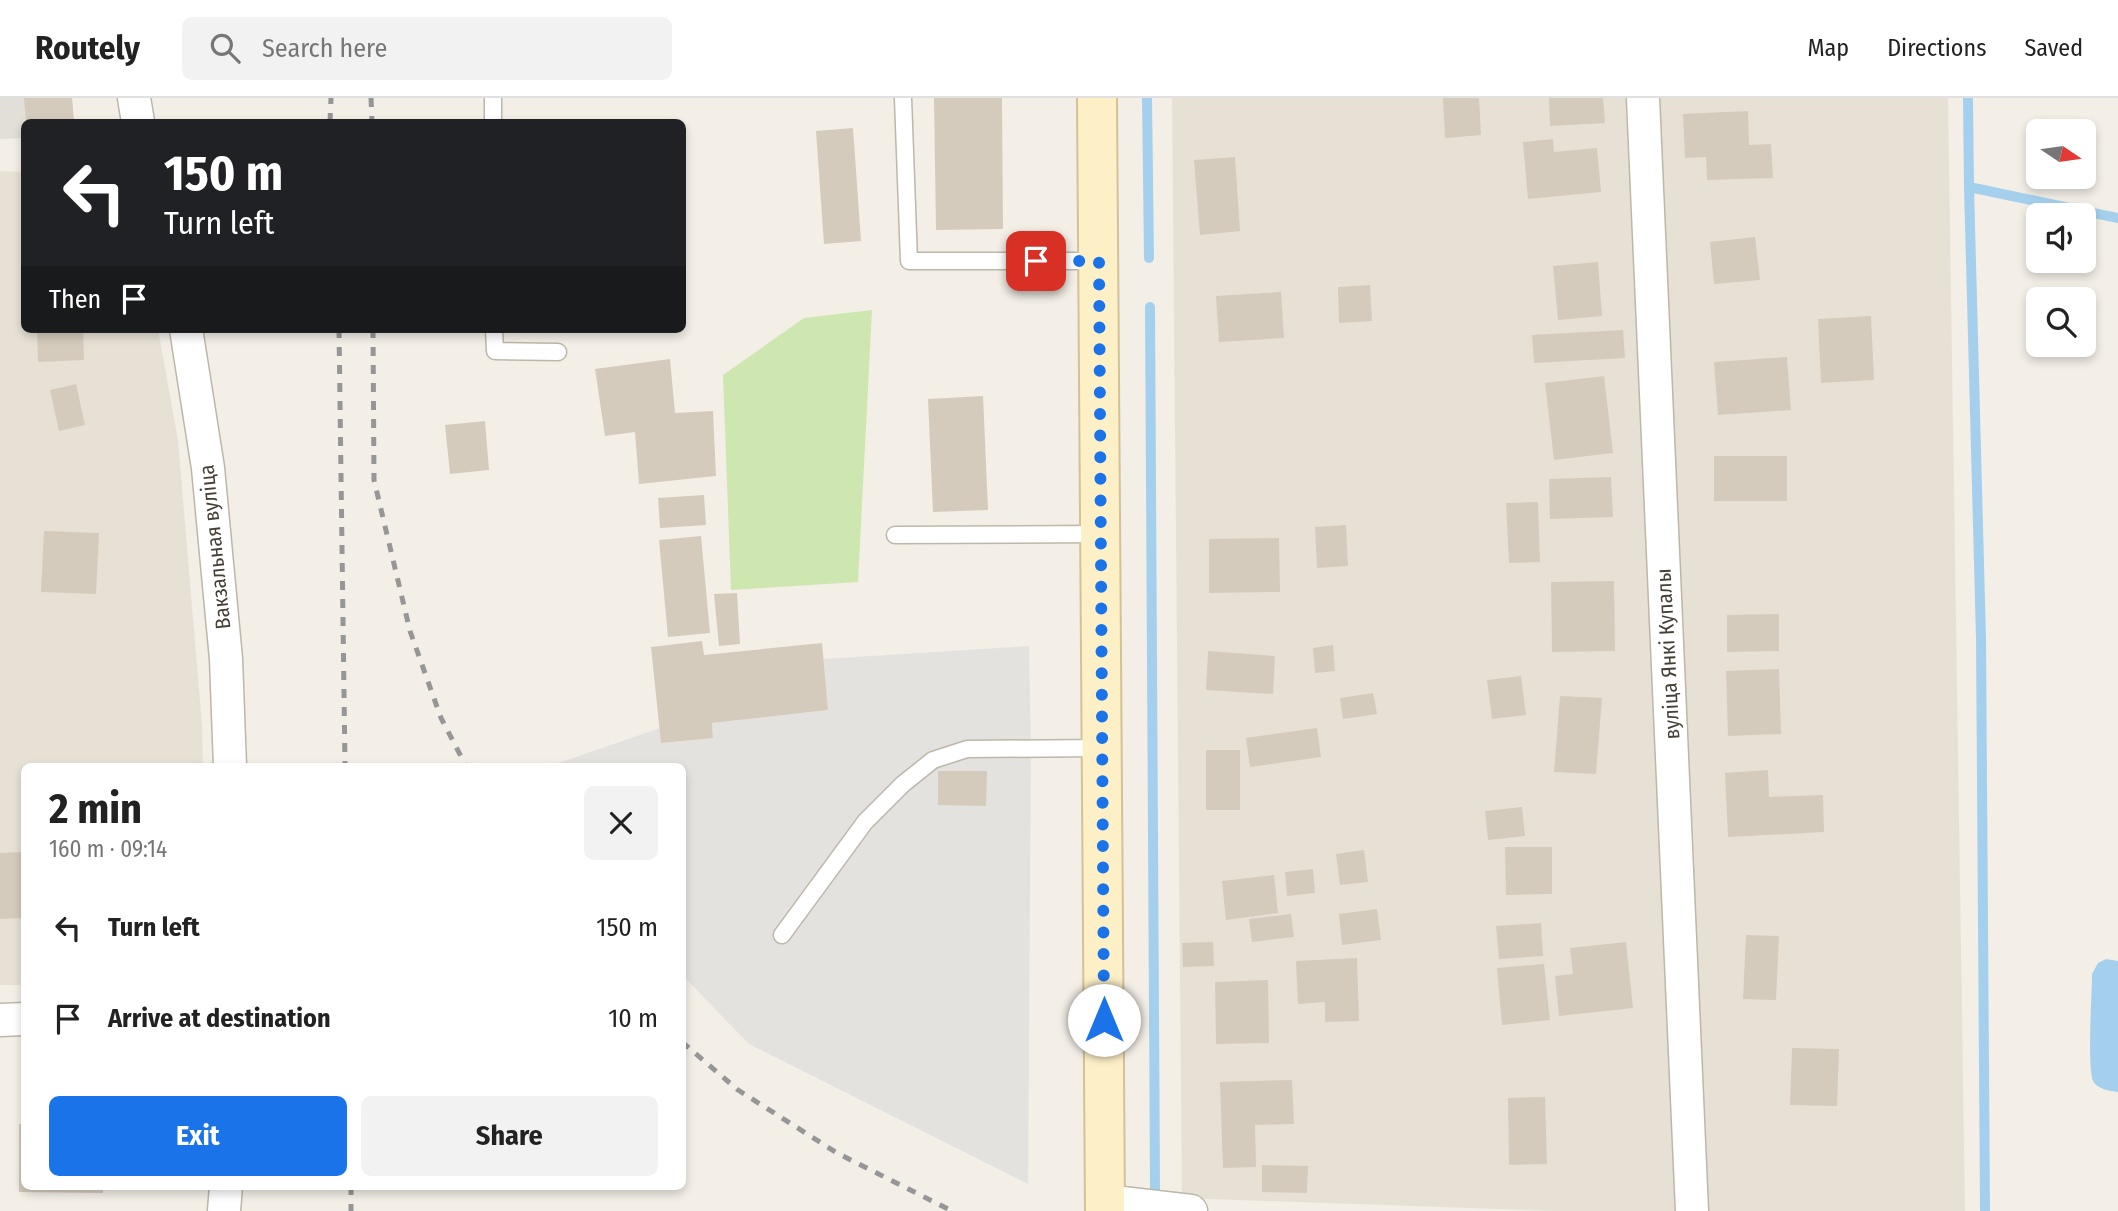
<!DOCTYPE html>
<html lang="en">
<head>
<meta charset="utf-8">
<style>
	:root { --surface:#fff; --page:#f2f2f2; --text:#222; --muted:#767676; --line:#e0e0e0; --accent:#1a73e8 }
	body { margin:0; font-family:"Fira Sans Condensed",sans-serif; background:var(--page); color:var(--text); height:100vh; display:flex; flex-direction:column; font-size:26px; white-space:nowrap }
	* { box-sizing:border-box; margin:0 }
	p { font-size:23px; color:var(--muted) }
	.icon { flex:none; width:38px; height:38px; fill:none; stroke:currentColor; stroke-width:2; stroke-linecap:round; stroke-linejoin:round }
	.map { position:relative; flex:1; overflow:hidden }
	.side { position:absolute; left:21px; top:665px; width:665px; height:427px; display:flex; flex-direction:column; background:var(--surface); border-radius:10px; box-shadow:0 4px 10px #0003 }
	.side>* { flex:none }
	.guide { position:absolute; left:21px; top:21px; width:665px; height:214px; border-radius:10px; box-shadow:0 4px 10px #0003; background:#202124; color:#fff; overflow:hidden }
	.needle { width:46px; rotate:103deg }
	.buttons { position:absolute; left:2026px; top:21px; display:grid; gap:14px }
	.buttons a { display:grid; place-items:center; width:70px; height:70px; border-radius:10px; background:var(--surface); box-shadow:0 4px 10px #0003; font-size:35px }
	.pin { position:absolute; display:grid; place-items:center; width:60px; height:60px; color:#fff; margin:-30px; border-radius:14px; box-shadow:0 4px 10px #0006 }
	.me { position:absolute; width:77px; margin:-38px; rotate:0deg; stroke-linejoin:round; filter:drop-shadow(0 0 5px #0008) }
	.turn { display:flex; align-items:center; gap:24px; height:147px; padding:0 28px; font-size:32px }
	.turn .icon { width:91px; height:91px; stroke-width:2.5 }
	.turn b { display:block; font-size:49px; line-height:60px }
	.then { display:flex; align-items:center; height:66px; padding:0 28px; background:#0003; gap:14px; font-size:26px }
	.round { display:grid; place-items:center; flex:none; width:74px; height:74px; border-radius:10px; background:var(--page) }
	.headline { display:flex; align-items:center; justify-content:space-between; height:119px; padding:0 28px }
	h1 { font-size:42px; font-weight:700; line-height:52px }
	.cta { display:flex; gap:14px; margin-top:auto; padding:14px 28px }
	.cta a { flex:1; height:80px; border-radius:10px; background:var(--accent); color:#fff; font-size:28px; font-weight:700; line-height:80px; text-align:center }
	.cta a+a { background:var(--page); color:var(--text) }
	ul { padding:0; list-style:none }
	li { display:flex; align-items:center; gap:21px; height:91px; padding:0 28px }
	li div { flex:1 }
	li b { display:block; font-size:26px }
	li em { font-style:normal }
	header { display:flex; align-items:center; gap:42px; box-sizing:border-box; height:98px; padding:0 35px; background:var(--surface); border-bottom:2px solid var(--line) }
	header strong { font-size:33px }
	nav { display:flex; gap:38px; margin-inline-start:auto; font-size:24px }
	.search { width:490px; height:63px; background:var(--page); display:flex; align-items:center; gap:18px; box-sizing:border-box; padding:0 24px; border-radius:10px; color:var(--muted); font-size:26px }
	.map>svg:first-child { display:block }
	.residential { fill:#e7e1d5 }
	.industrial { fill:#e2ded8 }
	.green { fill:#cee6b0 }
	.parking { fill:#e4e2de }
	.water { fill:#a4d0ee }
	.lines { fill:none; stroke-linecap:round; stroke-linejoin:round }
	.stream { stroke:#a4d0ee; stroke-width:10 }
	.building { fill:#d4cbbc }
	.service-casing { stroke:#beb7a9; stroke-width:19 }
	.minor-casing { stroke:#beb7a9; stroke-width:35 }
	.secondary-casing { stroke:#d1c298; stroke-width:42 }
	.service { stroke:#fff; stroke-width:16 }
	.minor { stroke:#fff; stroke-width:32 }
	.secondary { stroke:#fdf0c7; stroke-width:38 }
	.rail { stroke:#969696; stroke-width:5; stroke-dasharray:9 9; stroke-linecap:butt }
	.route { stroke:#1a73e8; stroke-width:12; stroke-dasharray:0 21.6 }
	.labels { text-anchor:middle; stroke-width:7; stroke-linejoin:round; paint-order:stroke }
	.street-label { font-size:21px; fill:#453f36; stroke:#fff }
</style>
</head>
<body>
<header>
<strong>Routely</strong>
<div class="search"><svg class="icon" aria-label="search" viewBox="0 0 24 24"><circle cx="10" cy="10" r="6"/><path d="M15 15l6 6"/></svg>Search here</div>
<nav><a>Map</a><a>Directions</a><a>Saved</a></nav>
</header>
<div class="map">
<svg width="2118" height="1113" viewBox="0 0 2118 1113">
	<rect width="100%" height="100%" fill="#f3efe7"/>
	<!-- residential -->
	<path class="residential" d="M1172,0h776l17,1113h-412l-371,-13z
		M0,73l24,1v157h134l20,111 24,285 1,41h-179v219h-24z"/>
	<!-- industrial -->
	<path class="industrial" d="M0,0h72l2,24h-50v16l-24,1z"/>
	<!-- green -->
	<path class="green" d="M872,212l-14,272 -127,8 -8,-215 81,-57z"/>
	<!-- parking -->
	<path class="parking" d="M1029,548l2,103 -3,435 -279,-140 -66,-68 -1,-210h-132l110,-38 1,15 52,-5 -1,-15 116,-13 -5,-51z"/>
	<!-- water -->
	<path class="water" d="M2106,861l12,2v131c-8,-1 -21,-3 -25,-11 -6,-15 -1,-86 -1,-107l6,-11z"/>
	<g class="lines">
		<!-- stream -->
		<path class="stream" d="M1147,0l2,160
			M1968,0l1,89 149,31
			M1969,89l12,451 4,573
			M1150,209l5,883"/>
	</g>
	<!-- building -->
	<path class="building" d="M24,0h48l2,24h-48z
		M934,0h68l1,131 -67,1z
		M1443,0h36l2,37 -36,3z
		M1549,0h54l2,25 -55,3z
		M1748,13l1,34 22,-1 2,34 -66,2 -1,-23 -21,1 -2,-44z
		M853,30l8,113 -37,3 -8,-113z
		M1553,41l1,13 43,-4 4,44 -73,7 -5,-57z
		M1235,59l5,74 -40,4 -6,-75z
		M1755,139l5,43 -46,4 -4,-42z
		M1598,164l4,54 -44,4 -5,-54z
		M1370,187l2,36 -33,2 -1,-36z
		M1281,194l3,46 -65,4 -3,-46z
		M1871,218l3,64 -53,3 -3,-64z
		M37,231h46l1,31 -46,2z
		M1623,232l2,28 -91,5 -2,-28z
		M1787,259l4,53 -73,5 -4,-53z
		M670,261l5,54 38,-2 3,65 -77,8 -4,-52 -30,4 -10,-67z
		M1604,278l9,77 -59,7 -9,-77z
		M76,286l9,41 -26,6 -9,-41z
		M983,298l5,114 -55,2 -5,-113z
		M485,323l4,49 -39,4 -5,-49z
		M1714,358h73v45h-73z
		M1611,379l2,40 -63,2 -1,-40z
		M704,397l2,30 -46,3 -2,-30z
		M1538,404l2,60 -31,1 -3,-60z
		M1346,427l2,41 -31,2 -2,-41z
		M44,433l55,2 -3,61 -55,-2z
		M701,438l9,97 -42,4 -9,-97z
		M1279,440l1,54 -71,1v-54z
		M1614,483l1,70 -63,1 -1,-70z
		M737,495l3,51 -21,2 -5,-52z
		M1779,516v37l-52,1v-37z
		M702,543l2,14 118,-12 6,67 -116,13 1,15 -52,5 -10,-96z
		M1333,547l2,26 -20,2 -2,-25z
		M1208,553l67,5 -2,38 -67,-4z
		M1779,571l2,65 -53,2 -2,-65z
		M1521,578l5,39 -34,4 -5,-39z
		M1373,595l4,21 -34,5 -3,-21z
		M1560,598l42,2 -6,76 -42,-2z
		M1317,630l4,29 -71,10 -4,-29z
		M1206,652h34v60h-34z
		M1768,672l1,27 54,-2 1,37 -96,5 -3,-64z
		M938,673h49l-1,35 -48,-1z
		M1522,709l3,29 -37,4 -3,-29z
		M1505,749h47v47l-46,1z
		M1364,752l4,32 -28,3 -4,-31z
		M24,754v66l-24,1v-66z
		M1313,771l2,24 -28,3 -2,-24z
		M1274,777l4,38 -52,7 -4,-39z
		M1377,811l4,31 -39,5 -3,-31z
		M1291,816l3,23 -42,5 -3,-23z
		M1541,825l2,33 -44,3 -3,-33z
		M1746,837l33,1 -3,64 -33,-1z
		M1213,844l1,24 -31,1 -1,-24z
		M1626,844l7,66 -74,8 -4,-40 18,-2 -3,-26z
		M1357,860l2,63 -34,1v-20l-27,2 -2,-43z
		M1544,866l6,56 -48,5 -5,-57z
		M1268,882l1,63 -53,1 -1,-62z
		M1792,950l47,1 -2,57 -47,-1z
		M1292,982l2,44 -39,1 1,42 -33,1 -3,-86z
		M1545,999l2,67 -38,1 -1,-67z
		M19,1026h5v62h79v7l-84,-1z
		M1262,1067l46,1 -1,27 -45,-1z"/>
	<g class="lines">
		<!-- service casing -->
		<g class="service-casing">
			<path id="service" d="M493,0v24
				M903,0l6,163h190
				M494,231l1,22 63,1
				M895,437l206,-1
				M782,837l83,-113 38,-38 30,-24 34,-11 135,-1"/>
		</g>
		<!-- minor casing -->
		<g class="minor-casing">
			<path id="minor" d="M134,0l4,24
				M1643,0l49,1113
				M186,231l22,139 18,191 4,107
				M0,922l24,-1
				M1105,1103l86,10
				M224,1113l2,-25"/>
		</g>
		<!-- secondary casing -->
		<g class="secondary-casing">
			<path id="secondary" d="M1097,0l8,1113"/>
		</g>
		<!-- service -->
		<use href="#service" class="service"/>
		<!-- minor -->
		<use href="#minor" class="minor"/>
		<!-- secondary -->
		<use href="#secondary" class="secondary"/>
		<!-- rail -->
		<path class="rail" d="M371,0l1,24
			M330,24l1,-24
			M339,231l6,437
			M373,231l1,151 36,151 31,87 25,48
			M682,944l56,48 99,63 115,58
			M351,1088v25"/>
	</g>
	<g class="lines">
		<!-- route -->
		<path class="route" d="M1036,163h63l5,759"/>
	</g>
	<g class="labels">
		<!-- street labels -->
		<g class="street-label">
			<text transform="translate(215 449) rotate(-96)" y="7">Вакзальная вуліца</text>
			<text transform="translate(1668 556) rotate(-93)" y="7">вуліца Янкі Купалы</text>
		</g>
	</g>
</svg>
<div class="buttons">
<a><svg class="needle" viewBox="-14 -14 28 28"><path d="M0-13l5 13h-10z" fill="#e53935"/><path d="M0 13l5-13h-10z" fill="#767676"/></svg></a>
<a><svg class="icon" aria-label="sound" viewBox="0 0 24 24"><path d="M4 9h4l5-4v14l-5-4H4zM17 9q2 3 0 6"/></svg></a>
<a><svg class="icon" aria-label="search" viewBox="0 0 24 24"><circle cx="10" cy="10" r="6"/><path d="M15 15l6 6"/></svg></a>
</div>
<div class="pin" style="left:1036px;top:163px;background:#d93025"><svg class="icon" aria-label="arrive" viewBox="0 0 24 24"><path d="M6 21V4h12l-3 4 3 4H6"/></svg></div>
<svg class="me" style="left:1104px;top:922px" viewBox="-20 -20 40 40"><circle r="19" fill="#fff"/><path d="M0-13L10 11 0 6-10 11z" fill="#1a73e8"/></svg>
<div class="guide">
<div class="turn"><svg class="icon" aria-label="left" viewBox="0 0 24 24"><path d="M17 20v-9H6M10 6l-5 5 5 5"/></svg><div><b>150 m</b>Turn left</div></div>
<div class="then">Then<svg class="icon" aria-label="arrive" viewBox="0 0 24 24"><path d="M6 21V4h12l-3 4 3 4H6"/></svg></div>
</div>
<section class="side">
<div class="headline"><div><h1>2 min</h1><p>160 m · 09:14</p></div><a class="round"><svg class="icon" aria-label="close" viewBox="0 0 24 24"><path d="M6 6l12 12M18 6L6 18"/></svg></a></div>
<ul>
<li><svg class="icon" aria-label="left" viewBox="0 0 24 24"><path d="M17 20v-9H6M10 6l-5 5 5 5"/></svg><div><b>Turn left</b></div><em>150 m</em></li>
<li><svg class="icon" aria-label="arrive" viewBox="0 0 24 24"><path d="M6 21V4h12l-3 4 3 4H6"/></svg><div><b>Arrive at destination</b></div><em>10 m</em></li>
</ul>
<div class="cta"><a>Exit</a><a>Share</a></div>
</section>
</div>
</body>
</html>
